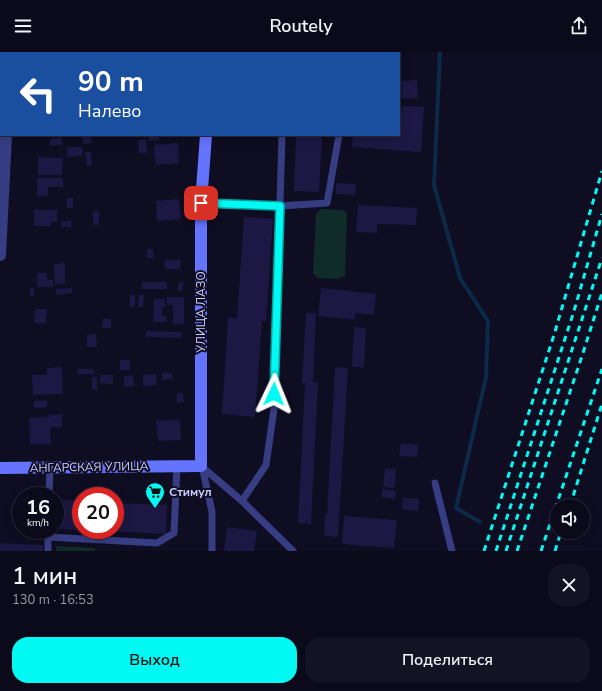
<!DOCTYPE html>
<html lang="ru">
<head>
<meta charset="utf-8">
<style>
	:root { --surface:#0a0a1a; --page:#131323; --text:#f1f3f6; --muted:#999aa2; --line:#2a2b39; --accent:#00f9f2 }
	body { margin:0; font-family:"Nunito Sans",sans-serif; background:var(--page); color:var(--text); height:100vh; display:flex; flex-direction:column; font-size:15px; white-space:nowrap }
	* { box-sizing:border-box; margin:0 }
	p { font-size:13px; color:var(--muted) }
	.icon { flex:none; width:22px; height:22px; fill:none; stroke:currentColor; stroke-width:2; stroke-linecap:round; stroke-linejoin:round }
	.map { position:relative; height:499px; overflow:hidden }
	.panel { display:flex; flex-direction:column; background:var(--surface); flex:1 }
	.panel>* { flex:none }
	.guide { position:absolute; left:0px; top:0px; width:400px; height:84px; box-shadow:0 2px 10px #0003,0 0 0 1px var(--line); background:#1a4fa0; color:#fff; overflow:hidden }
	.buttons { position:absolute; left:550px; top:447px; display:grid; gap:8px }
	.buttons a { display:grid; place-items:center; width:40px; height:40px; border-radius:50%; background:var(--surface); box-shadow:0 2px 10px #0003,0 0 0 1px var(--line); font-size:20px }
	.speed { position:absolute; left:12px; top:435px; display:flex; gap:8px; font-size:20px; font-weight:700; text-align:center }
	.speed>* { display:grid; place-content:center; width:52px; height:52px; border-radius:50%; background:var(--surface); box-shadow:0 2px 10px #0003,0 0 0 1px var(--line); line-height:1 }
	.speed small { font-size:10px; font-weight:400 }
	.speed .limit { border:6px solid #d22; background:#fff; color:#111 }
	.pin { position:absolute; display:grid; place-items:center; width:34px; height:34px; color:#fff; margin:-17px; border-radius:8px; box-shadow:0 2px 6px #0006 }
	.me { position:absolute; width:44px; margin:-22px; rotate:2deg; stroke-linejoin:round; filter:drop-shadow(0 0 3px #0008) }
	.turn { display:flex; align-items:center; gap:14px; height:84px; padding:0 12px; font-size:18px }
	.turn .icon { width:52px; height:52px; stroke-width:2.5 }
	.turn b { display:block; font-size:28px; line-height:34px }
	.round { display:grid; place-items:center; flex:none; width:42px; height:42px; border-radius:16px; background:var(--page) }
	.headline { display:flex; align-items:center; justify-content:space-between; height:68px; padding:0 12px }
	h1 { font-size:24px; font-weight:600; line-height:30px }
	.cta { display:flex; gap:8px; margin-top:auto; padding:8px 12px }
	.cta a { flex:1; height:46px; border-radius:16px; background:var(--accent); color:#111; font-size:16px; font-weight:600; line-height:46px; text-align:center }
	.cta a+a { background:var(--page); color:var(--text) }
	header { display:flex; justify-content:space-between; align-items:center; height:52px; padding:0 12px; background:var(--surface); font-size:18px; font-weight:600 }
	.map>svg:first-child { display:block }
	.green { fill:#102c28 }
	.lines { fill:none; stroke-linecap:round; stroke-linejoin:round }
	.stream { stroke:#0b2a48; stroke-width:4 }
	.building { fill:#1c1843 }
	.lane { stroke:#373d82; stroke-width:7 }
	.street { stroke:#373d82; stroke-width:12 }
	.secondary { stroke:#6574ff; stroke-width:12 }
	.rail { stroke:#00f9f2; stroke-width:3; stroke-dasharray:6 5; stroke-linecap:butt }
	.route-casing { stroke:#00a29d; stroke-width:10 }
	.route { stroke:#00f9f2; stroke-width:7 }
	.labels { text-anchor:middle; stroke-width:4; stroke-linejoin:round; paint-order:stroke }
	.street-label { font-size:12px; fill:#ceceff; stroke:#0e0d22 }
	.poi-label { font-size:12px; font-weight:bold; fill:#ceceff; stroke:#0e0d22; text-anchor:start }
</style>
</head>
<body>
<header><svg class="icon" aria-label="menu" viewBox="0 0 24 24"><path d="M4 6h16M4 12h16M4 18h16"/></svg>Routely<svg class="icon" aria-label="share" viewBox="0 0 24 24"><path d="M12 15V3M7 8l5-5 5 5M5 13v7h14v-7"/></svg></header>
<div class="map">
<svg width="602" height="499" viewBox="0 0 602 499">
	<rect width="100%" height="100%" fill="#0e0d22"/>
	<!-- green -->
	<path class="green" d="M321,157l22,1 4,3 -2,63 -8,3 -19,-1 -5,-5 3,-59z
		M56,494l39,2v3h-39z"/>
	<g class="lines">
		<!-- stream -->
		<path class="stream" d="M440,0l-6,133 26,93 28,43 -2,56 -30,131 24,14"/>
	</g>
	<!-- building -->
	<path class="building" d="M417,28l1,18 -16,1 -1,-18z
		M402,54l22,1 -3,45 -69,-5 1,-12h46z
		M148,83h11v5l-10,1z
		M296,83h26l-3,57 -25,-1z
		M83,85h8l1,6 -9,1z
		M62,86v7l-12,1v-7z
		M146,87l1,14h-8l-1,-13z
		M178,91l1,20 -23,2 -2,-20z
		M67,95h15v9l-15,1z
		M85,100h6l1,13 -5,1z
		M38,105l25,1 -1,17h-24z
		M37,126h26v9h-15v9h-11z
		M336,131l20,1 -1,11 -19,-1z
		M67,146h6v10h-6z
		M179,147l2,20 -24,2 -1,-20z
		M358,153l59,3 -1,17 -39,-1v9l-21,-1z
		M34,158h23v12h-6v4h-17z
		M93,159h6v14h-6z
		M244,165l29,2 -7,102h-4l-7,96 -33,-3 6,-96h9z
		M61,169h10v6h-10z
		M147,197h6l1,9h-7z
		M165,208h16l-1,9h-15z
		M65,211v21h-10l-1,-20z
		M37,221h10v7h6v7h-16z
		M142,230h25v7h-25z
		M183,230v9h-5v-8z
		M30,236h4v8h-4z
		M72,236v5l-16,2v-6z
		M321,236l55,6 -2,21 -19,-2v7l-37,-4z
		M130,243h5v12h-5z
		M139,243h5l-1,12h-5z
		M167,245h17v27h-11v-19h-6z
		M154,247h11v8h-3v9h5l-1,6h-13z
		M35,257h12l-1,14h-12z
		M306,261h10l-3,69 5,1 -7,141 -13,-1 7,-140h-3z
		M103,267h8v9h-9z
		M354,275l12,1 -2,39h-12z
		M146,279l36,1 -1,6 -35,-1z
		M96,282l1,13h-10v-12z
		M120,308h10v10h-10z
		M62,315l1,27 -30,1 -1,-20h15v-7z
		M335,315l13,1 -10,169 -14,-1 1,-23 2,1z
		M78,317h16l1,5h-17z
		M162,321h10l1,6 -11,1z
		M156,322l1,11 -14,1v-11z
		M100,323h13v9l-13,-1z
		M133,323l1,11 -10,1v-11z
		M92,325h5v13h-5z
		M177,341h6l1,9 -7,1z
		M47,348v7l-13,1v-7z
		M62,362v13h-12l1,17h-21l-1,-26 20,-1v-2z
		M180,368l1,20 -23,1 -2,-20z
		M401,391l17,2 -1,12 -18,-1z
		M385,416l11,1 -1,19 -12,-1z
		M382,437l14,2 -1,8 -14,-2z
		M403,446l16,1 -1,12 -16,-2z
		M60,448l21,1v29l-23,-1z
		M115,451l52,2 -1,29 -58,-3v-1h7z
		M344,464l53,4 -3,28 -52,-4z
		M227,475l30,4 -3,20h-30z
		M0,491l43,2v6h-43z"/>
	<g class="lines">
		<!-- lane -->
		<path class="lane" d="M284,1v-1
			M201,151l79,3 47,-3 12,-68
			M201,414l41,35 51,50
			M202,414l10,46v39
			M435,431l17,68
			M49,444l1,-29
			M242,449l24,-36 8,-56 8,-274
			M48,485l109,6 17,-10 3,-67
			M48,499v-21"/>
		<!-- street -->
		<path class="street" d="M10,1v-1
			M0,203l6,-120"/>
		<!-- secondary -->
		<path class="secondary" d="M212,1v-1
			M0,416l201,-2v-263l5,-68"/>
		<!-- rail -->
		<path class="rail" d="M570,454l32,-102
			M484,499l70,-216 48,-164
			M496,499l78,-240 28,-97
			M506,499l96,-293
			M517,499l65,-195 20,-63
			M541,499l61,-182
			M555,499l6,-19"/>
	</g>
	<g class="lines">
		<!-- route casing -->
		<g class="route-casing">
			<path id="route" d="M201,151l79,3 -6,188"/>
		</g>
		<!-- route -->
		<use href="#route" class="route"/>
	</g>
	<!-- icons -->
	<defs>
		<g id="supermarket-pin" transform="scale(1)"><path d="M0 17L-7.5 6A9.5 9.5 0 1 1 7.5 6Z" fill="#00f9f2" stroke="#0e0d22"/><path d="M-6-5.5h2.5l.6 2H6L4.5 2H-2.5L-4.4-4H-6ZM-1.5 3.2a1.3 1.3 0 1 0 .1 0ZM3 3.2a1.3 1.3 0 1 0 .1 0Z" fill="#111"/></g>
	</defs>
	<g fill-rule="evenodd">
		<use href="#supermarket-pin" x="155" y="440"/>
	</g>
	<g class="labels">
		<!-- street labels -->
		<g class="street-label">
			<text transform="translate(201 260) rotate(-90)" y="4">УЛИЦА ЛАЗО</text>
			<text transform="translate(89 415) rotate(-1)" y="4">АНГАРСКАЯ УЛИЦА</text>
		</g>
		<!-- poi labels -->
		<g class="poi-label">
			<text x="169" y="444">Стимул</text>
		</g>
	</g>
</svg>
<div class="buttons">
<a><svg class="icon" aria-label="sound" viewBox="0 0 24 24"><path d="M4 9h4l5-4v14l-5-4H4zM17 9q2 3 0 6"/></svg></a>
</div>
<div class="speed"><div>16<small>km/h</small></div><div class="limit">20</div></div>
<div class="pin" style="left:201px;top:151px;background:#d93025"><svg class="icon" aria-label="arrive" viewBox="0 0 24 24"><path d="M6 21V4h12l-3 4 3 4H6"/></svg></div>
<svg class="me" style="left:274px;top:342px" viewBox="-20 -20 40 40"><path d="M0-17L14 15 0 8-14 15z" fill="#00f9f2" stroke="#fff" stroke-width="4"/></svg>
<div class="guide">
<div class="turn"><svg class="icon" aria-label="left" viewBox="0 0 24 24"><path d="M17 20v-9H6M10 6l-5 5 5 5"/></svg><div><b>90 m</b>Налево</div></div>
</div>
</div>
<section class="panel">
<div class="headline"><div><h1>1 мин</h1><p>130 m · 16:53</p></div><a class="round"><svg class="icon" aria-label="close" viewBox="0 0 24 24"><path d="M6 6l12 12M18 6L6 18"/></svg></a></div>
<div class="cta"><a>Выход</a><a>Поделиться</a></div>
</section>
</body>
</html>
